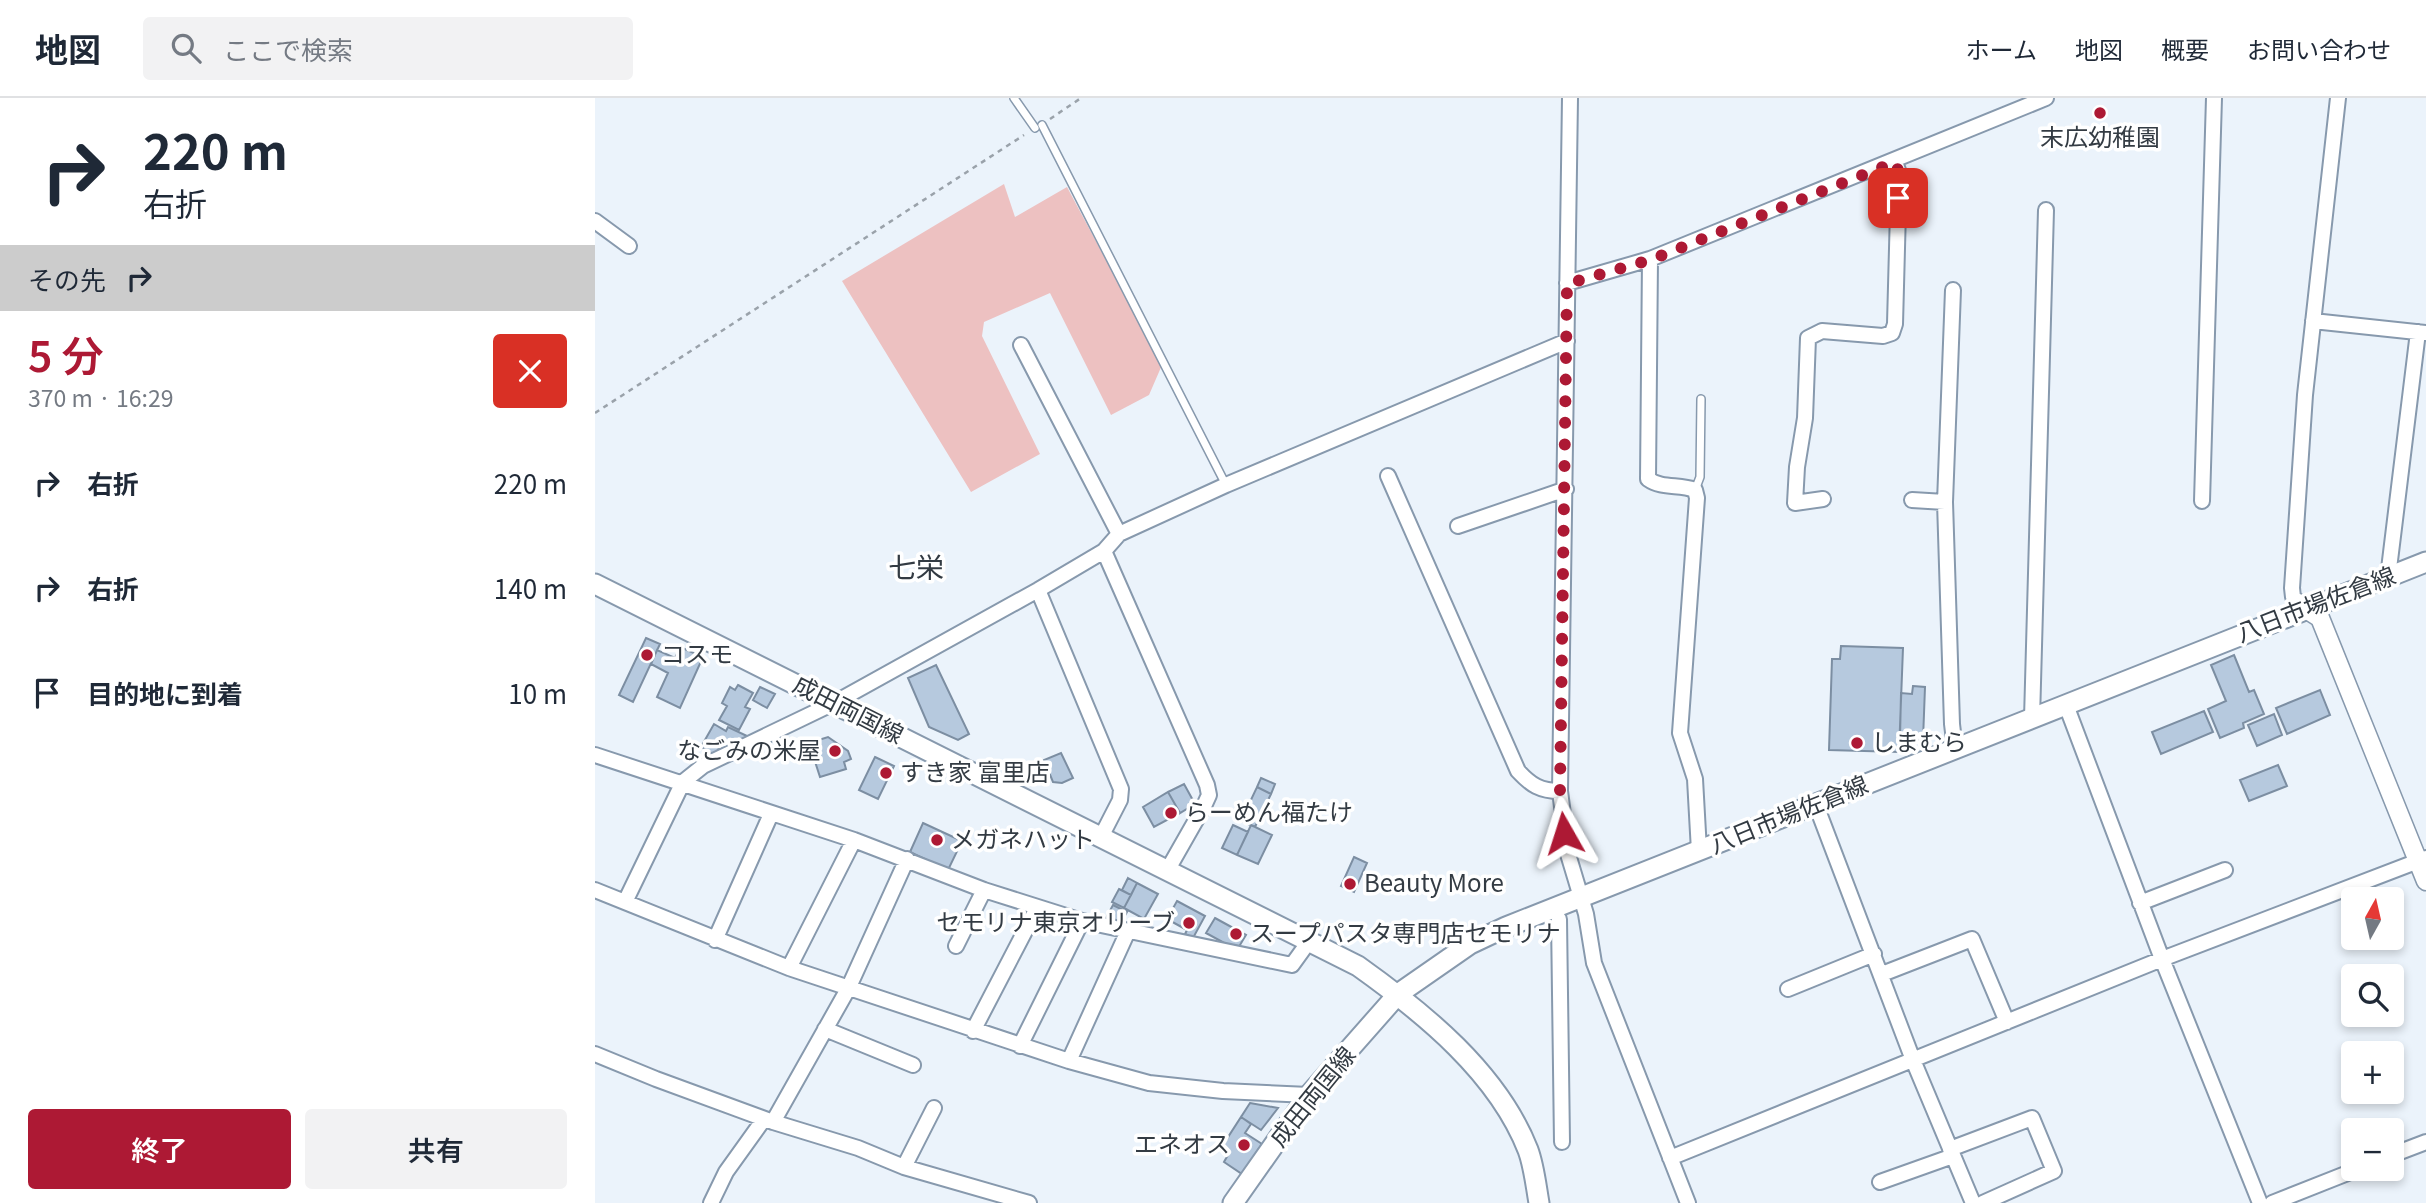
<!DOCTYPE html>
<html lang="ja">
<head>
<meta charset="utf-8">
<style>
	:root { --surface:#fff; --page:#f2f2f3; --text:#1f2937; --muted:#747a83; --line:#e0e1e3; --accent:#ad1934 }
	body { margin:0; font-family:Georgia,"Noto Sans JP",serif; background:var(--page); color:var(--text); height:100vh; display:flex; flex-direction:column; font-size:26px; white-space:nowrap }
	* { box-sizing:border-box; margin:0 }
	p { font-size:23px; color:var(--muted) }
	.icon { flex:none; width:38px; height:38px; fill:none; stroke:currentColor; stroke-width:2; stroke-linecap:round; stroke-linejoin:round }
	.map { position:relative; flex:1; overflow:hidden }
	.details { display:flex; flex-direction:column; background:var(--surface); width:595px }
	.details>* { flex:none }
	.banner { background:#fff; color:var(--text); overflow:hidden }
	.needle { width:46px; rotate:8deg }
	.controls { position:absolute; left:1746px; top:789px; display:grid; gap:14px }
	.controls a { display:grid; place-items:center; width:63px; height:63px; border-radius:7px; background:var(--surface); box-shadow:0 4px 10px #0003; font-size:35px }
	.pin { position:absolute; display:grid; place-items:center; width:60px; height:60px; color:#fff; margin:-30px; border-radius:14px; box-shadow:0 4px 10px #0006 }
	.me { position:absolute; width:77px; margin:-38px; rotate:354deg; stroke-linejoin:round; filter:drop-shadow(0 0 5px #0008) }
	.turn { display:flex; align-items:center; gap:24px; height:147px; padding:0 28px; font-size:32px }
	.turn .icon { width:91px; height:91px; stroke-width:2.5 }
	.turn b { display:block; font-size:49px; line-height:60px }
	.then { display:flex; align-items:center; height:66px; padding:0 28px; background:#0003; gap:14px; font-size:26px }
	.round { display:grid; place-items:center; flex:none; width:74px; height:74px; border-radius:7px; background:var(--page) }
	.overview { display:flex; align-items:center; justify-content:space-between; height:119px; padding:0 28px }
	h1 { font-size:42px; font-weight:600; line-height:52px; color:var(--accent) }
	.action { display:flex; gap:14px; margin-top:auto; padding:14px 28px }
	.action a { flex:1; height:80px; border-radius:7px; background:var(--accent); color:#fff; font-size:28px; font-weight:600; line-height:80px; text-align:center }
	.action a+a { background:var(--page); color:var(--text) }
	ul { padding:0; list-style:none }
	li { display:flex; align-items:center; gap:21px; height:105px; padding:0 28px }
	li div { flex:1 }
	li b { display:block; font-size:26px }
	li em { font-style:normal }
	header { display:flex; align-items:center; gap:42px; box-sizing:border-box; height:98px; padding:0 35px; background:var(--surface); border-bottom:2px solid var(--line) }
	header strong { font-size:33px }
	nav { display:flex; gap:38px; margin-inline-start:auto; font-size:24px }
	.search { width:490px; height:63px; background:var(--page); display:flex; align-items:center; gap:18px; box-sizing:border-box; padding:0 24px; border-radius:7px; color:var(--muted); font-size:26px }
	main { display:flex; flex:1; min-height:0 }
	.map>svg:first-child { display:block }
	.green { fill:#edc1c1 }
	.building { fill:#b6c9de; stroke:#7c8ea2; stroke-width:2 }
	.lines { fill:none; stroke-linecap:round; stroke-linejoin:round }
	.service-casing { stroke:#8799ad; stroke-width:10 }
	.minor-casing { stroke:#8799ad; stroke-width:18 }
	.tertiary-casing { stroke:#8799ad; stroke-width:21 }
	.secondary-casing { stroke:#8799ad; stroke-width:23 }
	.path { stroke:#9aa2aa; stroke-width:2.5; stroke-dasharray:5 5; stroke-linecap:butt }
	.service { stroke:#fff; stroke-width:7 }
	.minor { stroke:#fff; stroke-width:14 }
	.tertiary { stroke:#fff; stroke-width:18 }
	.secondary { stroke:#fff; stroke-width:19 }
	.route { stroke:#ad1934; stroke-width:12; stroke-dasharray:0 21.6 }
	.poi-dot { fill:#ad1934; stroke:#fff; stroke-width:2.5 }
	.labels { text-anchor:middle; stroke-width:7; stroke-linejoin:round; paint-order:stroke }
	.poi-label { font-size:24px; fill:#333b43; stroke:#fff; text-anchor:start }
	.street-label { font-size:24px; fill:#333b43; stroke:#fff }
	.quarter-label { font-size:28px; fill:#333b43; stroke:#fff }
</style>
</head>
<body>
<header>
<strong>地図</strong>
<div class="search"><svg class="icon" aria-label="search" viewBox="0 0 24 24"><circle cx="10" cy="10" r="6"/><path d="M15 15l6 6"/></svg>ここで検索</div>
<nav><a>ホーム</a><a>地図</a><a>概要</a><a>お問い合わせ</a></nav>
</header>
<main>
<section class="details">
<div class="banner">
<div class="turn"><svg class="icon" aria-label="right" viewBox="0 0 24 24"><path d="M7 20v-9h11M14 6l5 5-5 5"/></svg><div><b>220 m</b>右折</div></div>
<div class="then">その先<svg class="icon" aria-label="right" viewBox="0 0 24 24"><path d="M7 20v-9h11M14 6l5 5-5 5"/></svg></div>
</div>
<div class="overview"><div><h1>5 分</h1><p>370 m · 16:29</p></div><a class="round" style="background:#d93025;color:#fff"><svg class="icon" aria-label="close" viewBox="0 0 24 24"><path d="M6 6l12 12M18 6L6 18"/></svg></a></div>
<ul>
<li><svg class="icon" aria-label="right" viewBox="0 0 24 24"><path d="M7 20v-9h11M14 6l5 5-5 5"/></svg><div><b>右折</b></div><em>220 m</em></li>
<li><svg class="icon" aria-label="right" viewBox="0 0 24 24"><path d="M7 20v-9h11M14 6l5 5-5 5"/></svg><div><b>右折</b></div><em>140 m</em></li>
<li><svg class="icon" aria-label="arrive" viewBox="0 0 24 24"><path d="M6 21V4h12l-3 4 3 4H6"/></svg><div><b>目的地に到着</b></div><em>10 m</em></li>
</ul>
<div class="action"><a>終了</a><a>共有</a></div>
</section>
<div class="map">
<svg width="1831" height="1105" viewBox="0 0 1831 1105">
	<rect width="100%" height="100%" fill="#ebf3fb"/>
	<!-- green -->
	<path class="green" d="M409,86l11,33 52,-30 95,178 -13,30 -38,20 -61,-122 -66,29 -2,14 58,118 -69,38 -129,-211z"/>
	<!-- building -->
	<path class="building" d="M51,540l14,6 -27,58 -14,-7z
		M1246,548l62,2 -4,104 -70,-2 3,-91h8z
		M85,549l23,10 -23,51 -23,-11 11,-24 -17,-9 6,-14 18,8z
		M1639,557l15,37 5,-2 10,24 -21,9 1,5 -24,10 -12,-29 18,-8 -15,-36z
		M341,567l33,69 -11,6 -29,-13 -21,-49z
		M143,587l15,8 -8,14 5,2 -11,21 -20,-10 8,-14 -5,-3 8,-16 5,3z
		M1318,588l12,1 -2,53 -23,-2 1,-45 11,1z
		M165,589l15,7 -8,14 -14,-8z
		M1725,592l10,25 -43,19 -11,-26z
		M1609,613l9,21 -52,22 -9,-22z
		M1679,616l8,21 -25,11 -9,-21z
		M119,626l12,7 2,-4 19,9 -20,15 -7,-5 -5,9 -14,-8z
		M233,639l20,14 3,8 -7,3 2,7 -26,8 -11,-34z
		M466,655l12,25 -11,5 -9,-1 -9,-22z
		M280,659l19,9 -16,33 -19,-9z
		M1683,667l9,21 -38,15 -9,-21z
		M666,680l14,6 -4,10 -14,-7z
		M589,686l11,20 -15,9 -12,-21z
		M662,689l14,7 -16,33 -14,-6z
		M573,694l12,21 -26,14 -11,-20z
		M328,725l39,18 -14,29 -38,-18z
		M638,727l15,7 -11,23 -15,-7z
		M656,727l21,10 -14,29 -21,-9z
		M759,759l13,6 -13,29 -13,-6z
		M533,780l9,5 -6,12 -9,-5z
		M542,785l21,11 -14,25 -20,-11z
		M524,791l12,6 -7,13 -12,-6z
		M582,803l28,15 -12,22 -8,-4 2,-4 -20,-11z
		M518,807l14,7 -6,11 -14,-7z
		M620,820l31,17 -9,15 -31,-17z
		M655,1005l28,5 -17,22 -20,-13z
		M646,1019l10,7 -6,9 17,11 -20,30 -18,-12 5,-9 -8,-5z"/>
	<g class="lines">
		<!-- service casing -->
		<g class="service-casing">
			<path id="service" d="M419,0l21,30
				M447,27l184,360
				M1100,392l5,-13 1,-78"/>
		</g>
		<!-- minor casing -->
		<g class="minor-casing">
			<path id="minor" d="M975,0l-10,693 8,63 18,60 8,49 94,240
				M0,123l34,25
				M1055,161l-2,220c14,10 31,5 47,11l2,8 -17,235 15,46 4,72
				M972,185l83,-24 396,-161
				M1358,192l-8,212 7,222 3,25
				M1718,223l113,12
				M426,247l98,189
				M793,378l130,295c13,14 22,20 42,20
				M1228,401l-28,4 2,-36 8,-49 3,-80 14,-7 61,5 9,-3 3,-9 4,-151 -4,-11
				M1317,402l33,2
				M1607,403l12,-403
				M863,428l108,-37
				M509,453l103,234 2,10 -5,11 -37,65
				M1793,479l30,-245
				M443,492l83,199 -1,11 -19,37
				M1711,511l-13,-12 -1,-9 13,-193 33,-297
				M1471,607l96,254 98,244
				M1437,621l14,-509
				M0,657l259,85 130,50 98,31 210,44 18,-25
				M1221,707l97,255 60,143
				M0,792l194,78 280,93 80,22 74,8 86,4
				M30,804l58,-120 20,-16 131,-63 204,-113 66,-39 15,-17 107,-49 341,-144
				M1545,805l85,-33
				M964,821l3,223
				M120,842l56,-126
				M361,848l28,-56
				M194,870l65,-128
				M1287,876l90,-35 35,83
				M1193,891l86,-35
				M230,931l88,36
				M378,933l64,-123
				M425,948l62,-125
				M0,956l61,25 117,43 85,26 46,19 125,36
				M474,963l59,-130
				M178,1024l75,-133 59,-130
				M1355,1051l82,-31 22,53 -71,32
				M1797,1057l34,-13
				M1075,1060l492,-199 264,-101
				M309,1069l30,-59
				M1285,1084l73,-26
				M116,1105l15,-31 38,-53
				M1677,1105l86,-34"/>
		</g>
		<!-- tertiary casing -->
		<g class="tertiary-casing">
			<path id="tertiary" d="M1711,511l14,9 106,263"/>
		</g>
		<!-- secondary casing -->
		<g class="secondary-casing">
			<path id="secondary" d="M0,486l763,382c66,47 140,107 170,184 6,16 8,36 11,53
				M638,1105l76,-108 89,-101 72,-50 36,-17 920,-365"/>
		</g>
		<!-- path -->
		<path class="path" d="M455,21l31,-21
			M0,315l429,-278"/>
		<!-- service -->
		<use href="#service" class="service"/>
		<!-- minor -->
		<use href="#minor" class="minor"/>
		<!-- tertiary -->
		<use href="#tertiary" class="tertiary"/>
		<!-- secondary -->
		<use href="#secondary" class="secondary"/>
	</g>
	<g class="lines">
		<!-- route -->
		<path class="route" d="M969,735l-4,-43 7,-506 83,-24 245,-98 4,11 -1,25"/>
	</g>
	<!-- markers -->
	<g class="poi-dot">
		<circle cx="1505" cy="15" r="7"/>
		<circle cx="52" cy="557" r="7"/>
		<circle cx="1262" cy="645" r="7"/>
		<circle cx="240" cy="653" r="7"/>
		<circle cx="291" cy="675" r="7"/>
		<circle cx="576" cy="715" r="7"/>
		<circle cx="342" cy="742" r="7"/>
		<circle cx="755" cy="786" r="7"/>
		<circle cx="594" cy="825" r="7"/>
		<circle cx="641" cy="836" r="7"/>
		<circle cx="649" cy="1047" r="7"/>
	</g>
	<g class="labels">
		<!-- poi labels -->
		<g class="poi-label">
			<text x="1505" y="48" text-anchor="middle">末広幼稚園</text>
			<text x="66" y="565">コスモ</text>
			<text x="1276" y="653">しまむら</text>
			<text x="226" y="661" text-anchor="end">なごみの米屋</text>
			<text x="305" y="683">すき家 富里店</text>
			<text x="590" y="723">らーめん福たけ</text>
			<text x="356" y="750">メガネハット</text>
			<text x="769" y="794">Beauty More</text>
			<text x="580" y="833" text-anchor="end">セモリナ東京オリーブ</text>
			<text x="655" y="844">スープパスタ専門店セモリナ</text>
			<text x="635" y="1055" text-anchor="end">エネオス</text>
		</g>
		<!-- street labels -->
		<g class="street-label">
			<text transform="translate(1721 507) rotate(-21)" y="8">八日市場佐倉線</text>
			<text transform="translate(253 612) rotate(27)" y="8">成田両国線</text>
			<text transform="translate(1194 717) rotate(-22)" y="8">八日市場佐倉線</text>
			<text transform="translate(718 999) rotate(-51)" y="8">成田両国線</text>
		</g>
		<!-- quarter labels -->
		<g class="quarter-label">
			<text x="321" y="480">七栄</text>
		</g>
	</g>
</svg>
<div class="controls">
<a><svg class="needle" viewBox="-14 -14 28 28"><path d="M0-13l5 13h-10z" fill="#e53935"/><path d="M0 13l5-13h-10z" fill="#747a83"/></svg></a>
<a><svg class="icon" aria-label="search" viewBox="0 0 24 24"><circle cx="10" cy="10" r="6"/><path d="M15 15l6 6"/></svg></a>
<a>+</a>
<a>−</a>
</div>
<div class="pin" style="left:1303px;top:100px;background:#d93025"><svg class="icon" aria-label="arrive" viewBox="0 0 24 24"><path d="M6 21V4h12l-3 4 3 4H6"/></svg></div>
<svg class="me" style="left:969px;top:735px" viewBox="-20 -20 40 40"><path d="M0-17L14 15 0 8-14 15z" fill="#ad1934" stroke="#fff" stroke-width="4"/></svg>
</div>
</main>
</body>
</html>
